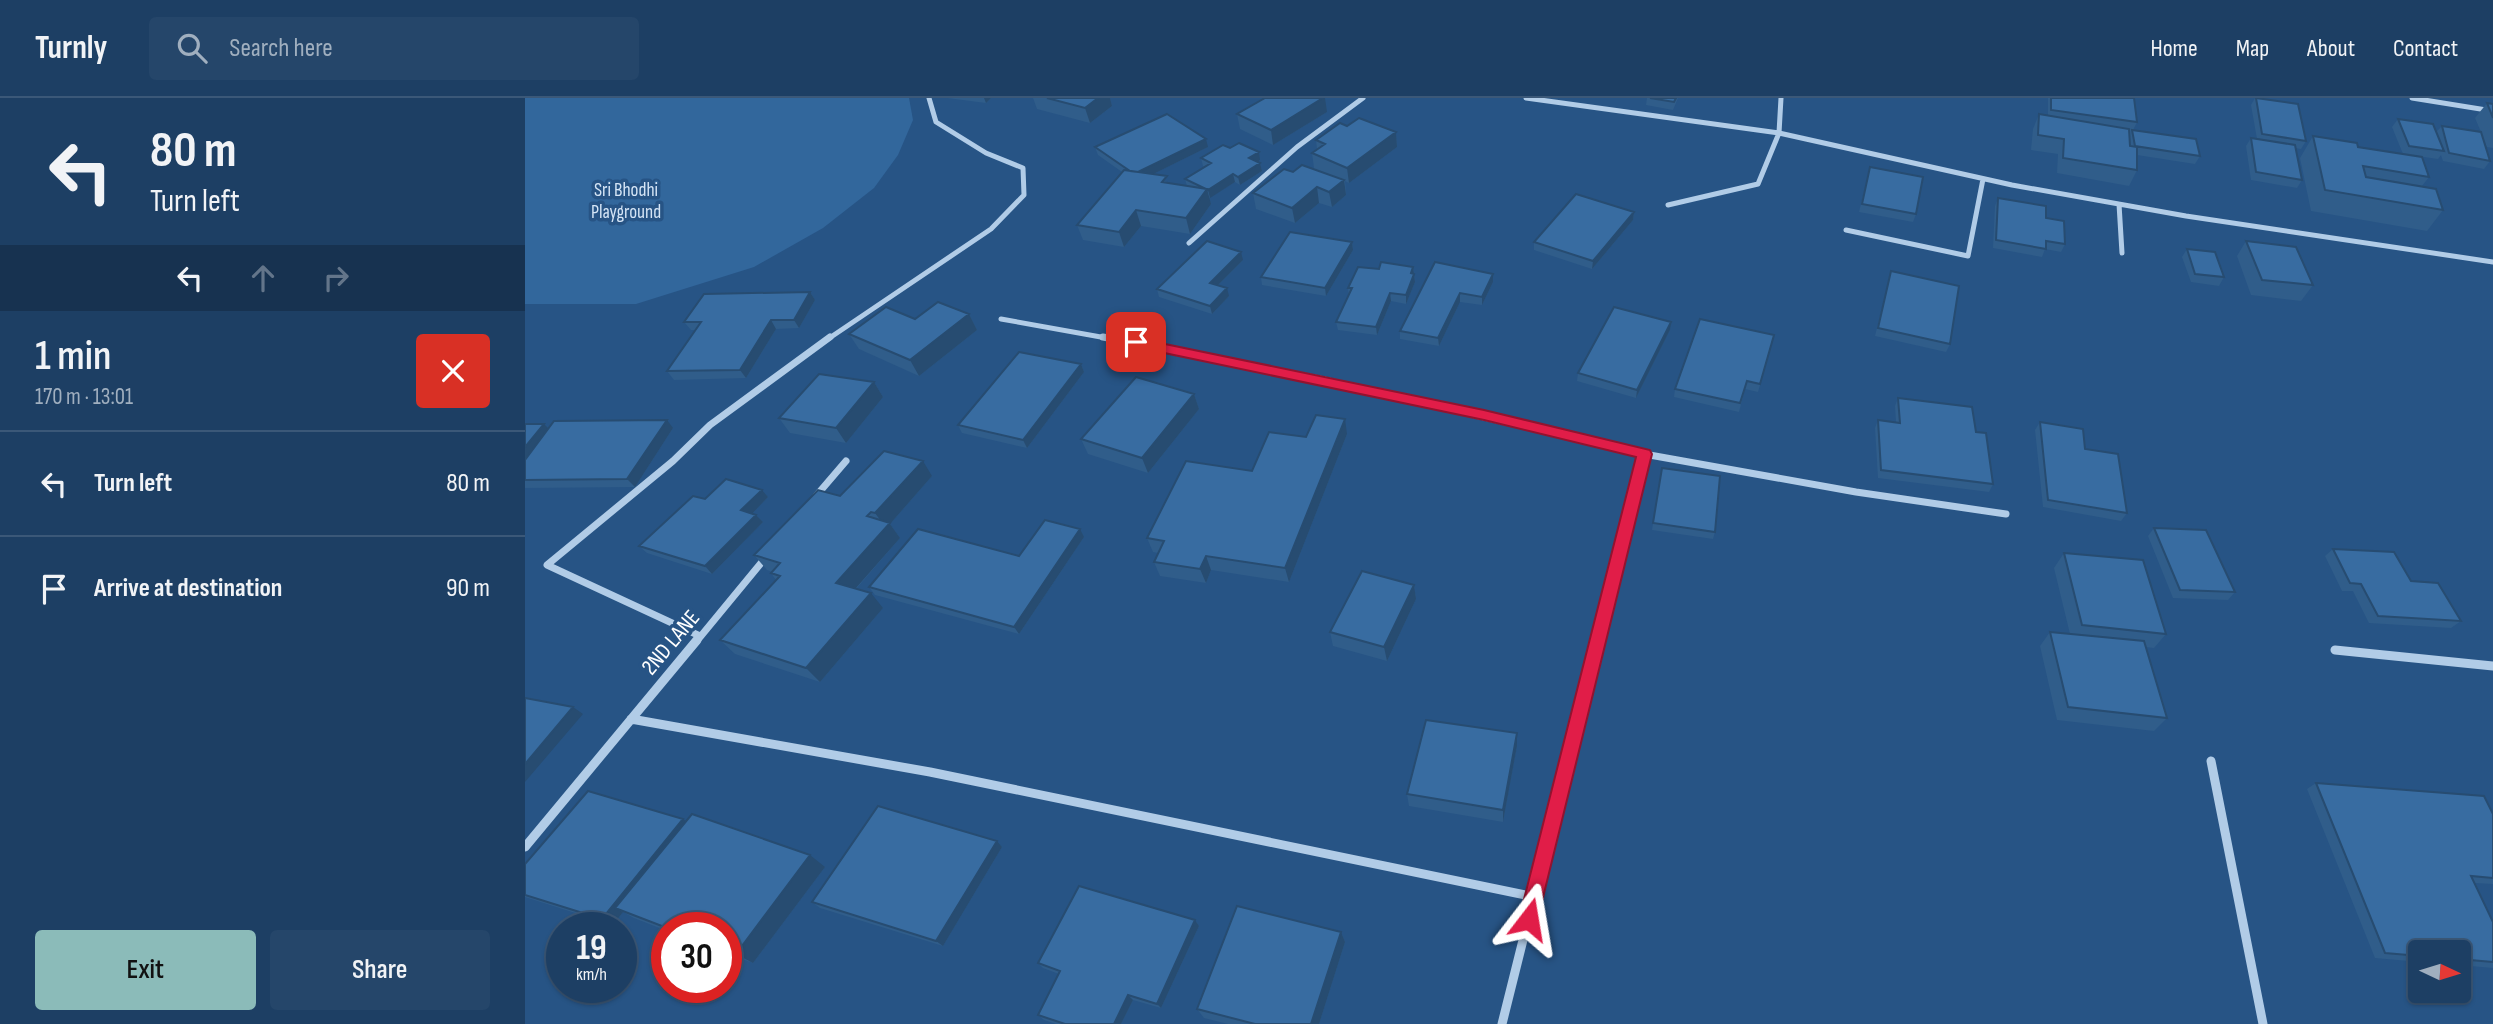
<!DOCTYPE html>
<html lang="en">
<head>
<meta charset="utf-8">
<style>
	:root { --surface:#1d3f64; --page:#25466a; --text:#f1f3f6; --muted:#a0afbf; --line:#3b5878; --accent:#8bbbb9 }
	body { margin:0; font-family:"Sofia Sans Condensed",sans-serif; background:var(--page); color:var(--text); height:100vh; display:flex; flex-direction:column; font-size:26px; white-space:nowrap }
	* { box-sizing:border-box; margin:0 }
	p { font-size:23px; color:var(--muted) }
	.icon { flex:none; width:38px; height:38px; fill:none; stroke:currentColor; stroke-width:2; stroke-linecap:round; stroke-linejoin:round }
	.map { position:relative; flex:1; overflow:hidden }
	.details { display:flex; flex-direction:column; background:var(--surface); width:525px }
	.details>* { flex:none }
	.guide { background:#1d3f64; color:var(--text); overflow:hidden }
	.needle { width:46px; rotate:94deg }
	.fabs { position:absolute; left:1883px; top:842px; display:grid; gap:14px }
	.fabs a { display:grid; place-items:center; width:63px; height:63px; border-radius:7px; background:var(--surface); box-shadow:0 2px 5px #0004,0 0 0 2px var(--line); font-size:35px }
	.speed { position:absolute; left:21px; top:814px; display:flex; gap:14px; font-size:35px; font-weight:700; text-align:center }
	.speed>* { display:grid; place-content:center; width:91px; height:91px; border-radius:50%; background:var(--surface); box-shadow:0 2px 5px #0004,0 0 0 2px var(--line); line-height:1 }
	.speed small { font-size:18px; font-weight:400 }
	.speed .limit { border:10px solid #d22; background:#fff; color:#111 }
	.pin { position:absolute; display:grid; place-items:center; width:60px; height:60px; color:#fff; margin:-30px; border-radius:14px; box-shadow:0 4px 10px #0006 }
	.me { position:absolute; width:77px; margin:-38px; rotate:14deg; stroke-linejoin:round; filter:drop-shadow(0 0 5px #0008) }
	.turn { display:flex; align-items:center; gap:24px; height:147px; padding:0 35px; font-size:32px }
	.turn .icon { width:91px; height:91px; stroke-width:2.5 }
	.turn b { display:block; font-size:49px; line-height:60px }
	.lanes { display:flex; align-items:center; height:66px; padding:0 35px; background:#0003; justify-content:center; gap:35px; direction:ltr }
	.lanes .off { opacity:.35 }
	.round { display:grid; place-items:center; flex:none; width:74px; height:74px; border-radius:7px; background:var(--page) }
	.head { display:flex; align-items:center; justify-content:space-between; height:119px; padding:0 35px }
	h1 { font-size:42px; font-weight:600; line-height:52px }
	.primary-button { display:flex; gap:14px; margin-top:auto; padding:14px 35px }
	.primary-button a { flex:1; height:80px; border-radius:7px; background:var(--accent); color:#111; font-size:28px; font-weight:600; line-height:80px; text-align:center }
	.primary-button a+a { background:var(--page); color:var(--text) }
	ul { padding:0; list-style:none }
	li { display:flex; align-items:center; gap:21px; height:105px; padding:0 35px; border-top:2px solid var(--line) }
	li div { flex:1 }
	li b { display:block; font-size:26px }
	li em { font-style:normal }
	header { display:flex; align-items:center; gap:42px; box-sizing:border-box; height:98px; padding:0 35px; background:var(--surface); border-bottom:2px solid var(--line) }
	header strong { font-size:33px }
	nav { display:flex; gap:38px; margin-inline-start:auto; font-size:24px }
	.search { width:490px; height:63px; background:var(--page); display:flex; align-items:center; gap:18px; box-sizing:border-box; padding:0 24px; border-radius:7px; color:var(--muted); font-size:26px }
	main { display:flex; flex:1; min-height:0 }
	.map>svg:first-child { display:block }
	.green { fill:#32679c }
	.lines { fill:none; stroke-linecap:round; stroke-linejoin:round }
	.minor-far2 { stroke:#b1cce7; stroke-width:5 }
	.minor-far1 { stroke:#b1cce7; stroke-width:7 }
	.minor { stroke:#b1cce7; stroke-width:9 }
	.wall { fill:#305d8a }
	.shaded-wall { fill:#274c71 }
	.building { fill:#386ca1; stroke:#274c71; stroke-width:2 }
	.route { fill:#e11d48; stroke:#92132f; stroke-width:2 }
	.labels { text-anchor:middle; stroke-width:7; stroke-linejoin:round; paint-order:stroke }
	.far-park-label { font-size:19px; fill:#d5e5f6; stroke:#275485 }
	.street-label { font-size:23px; fill:#fff; stroke:#275485 }
</style>
</head>
<body>
<header>
<strong>Turnly</strong>
<div class="search"><svg class="icon" aria-label="search" viewBox="0 0 24 24"><circle cx="10" cy="10" r="6"/><path d="M15 15l6 6"/></svg>Search here</div>
<nav><a>Home</a><a>Map</a><a>About</a><a>Contact</a></nav>
</header>
<main>
<section class="details">
<div class="guide">
<div class="turn"><svg class="icon" aria-label="left" viewBox="0 0 24 24"><path d="M17 20v-9H6M10 6l-5 5 5 5"/></svg><div><b>80 m</b>Turn left</div></div>
<div class="lanes"><svg class="icon" aria-label="left" viewBox="0 0 24 24"><path d="M17 20v-9H6M10 6l-5 5 5 5"/></svg><svg class="icon off" aria-label="ahead" viewBox="0 0 24 24"><path d="M12 20V5M6 11l6-6 6 6"/></svg><svg class="icon off" aria-label="right" viewBox="0 0 24 24"><path d="M7 20v-9h11M14 6l5 5-5 5"/></svg></div>
</div>
<div class="head"><div><h1>1 min</h1><p>170 m · 13:01</p></div><a class="round" style="background:#d93025;color:#fff"><svg class="icon" aria-label="close" viewBox="0 0 24 24"><path d="M6 6l12 12M18 6L6 18"/></svg></a></div>
<ul>
<li><svg class="icon" aria-label="left" viewBox="0 0 24 24"><path d="M17 20v-9H6M10 6l-5 5 5 5"/></svg><div><b>Turn left</b></div><em>80 m</em></li>
<li><svg class="icon" aria-label="arrive" viewBox="0 0 24 24"><path d="M6 21V4h12l-3 4 3 4H6"/></svg><div><b>Arrive at destination</b></div><em>90 m</em></li>
</ul>
<div class="primary-button"><a>Exit</a><a>Share</a></div>
</section>
<div class="map">
<svg width="1968" height="926" viewBox="0 0 1968 926">
	<rect width="100%" height="100%" fill="#275485"/>
	<!-- green -->
	<path class="green" d="M0,0h384l4,22 -15,35 -24,33 -51,40 -69,39 -118,37h-111z"/>
	<g class="lines">
		<!-- minor-far2 -->
		<path class="minor-far2" d="M1001,0l253,35 2,-35
			M1887,0l81,13
			M1594,106l3,49
			M1143,107l90,-21 21,-51 233,52 174,31 307,46
			M1321,132l122,26 15,-77
			M664,145l108,-96 66,-49
			M476,221l111,20
			M303,241l163,-110 33,-34 -1,-27 -37,-15 -50,-31 -7,-24"/>
		<!-- minor-far1 -->
		<path class="minor-far1" d="M578,239l221,43 320,74
			M291,398l30,-35
			M175,538l-153,-71 126,-104 37,-36 120,-88
			M171,544l70,-85
			M1072,544l47,-188 212,38 150,22"/>
		<!-- minor -->
		<path class="minor" d="M1810,552l158,16
			M106,621l299,53 605,125
			M1686,663l52,263
			M0,749l172,-207
			M977,926l96,-384"/>
	</g>
	<!-- wall -->
	<path class="wall" d="M422,0h44l-5,5z
		M508,0h77l2,8 -22,17 -53,-14z
		M1122,0h31l-5,12 -27,-5z
		M1523,0h86l3,24 -4,8 67,26 -5,8 -58,-9v15l-8,16 -72,-13 1,-19 -27,-4 2,-21 6,-15 9,2z
		M1730,0h5l46,43 -5,8 -6,-1 7,32 -5,8 -46,-8 -5,-34 5,-8 6,1 -6,-34z
		M1962,5l6,1v44l-6,-1 -5,-12 8,26 -6,8 -41,-8 -2,-6 -3,4 -35,-5 -11,-27 6,-8 38,13 6,-6 39,6 -6,-14z
		M802,14l-54,33 -33,-16 -3,-15z
		M871,34l1,15 -48,36 -4,-2 1,14 -14,12 -13,-4 -24,20 -39,-14 -3,-16 40,-21 21,-4 -2,-15 5,-4 -1,-9z
		M1788,38l45,11 71,30 -7,9 21,24 -16,21 -116,-20 -11,-53z
		M570,49h113l-55,27 16,9 18,3 -2,-7 20,-12 -2,-1 -2,-8 59,2 -3,2 3,1 2,8 -22,14 -5,-3 -26,16 2,6 -21,30 -49,-8 -17,21 -41,-7 -6,-15 45,-53 -24,-17z
		M1343,77l48,39 -3,8 -54,-10z
		M1473,100l48,20 19,26 -4,8 -16,-3 -3,8 -49,-9 2,-42z
		M1109,114l-1,8 -41,49 -58,-19v-8z
		M1721,143l67,44 -12,16 -50,-6 -14,-39z
		M827,144l1,8 -27,46 -64,-11 -1,-8z
		M1662,151l37,28 -5,9 -28,-4 -9,-25z
		M718,162l-25,25 11,11 -17,18 -53,-17 -2,-8z
		M910,164l58,20 -11,23 -22,-3 -21,44 -39,-7v-8z
		M888,169l2,15 -9,22 -15,-3 -14,34 -39,-5 -2,-8 13,-26 -1,-8 31,-19z
		M1366,173l59,73 -4,8 -71,-16z
		M285,194l5,8 -16,28 -23,1 -30,49 -72,2 -7,-9 28,-41h-4l-7,-8z
		M444,216l8,16 -58,46 -60,-27 -10,-15 66,-15z
		M1145,232l-34,68 -59,-17 1,-8z
		M1249,237l-16,57 -13,-3 -6,23 -65,-15 1,-8z
		M556,266l3,8 -57,76 -65,-15 -4,-8z
		M349,284l9,15 -37,46 -56,-10 -11,-15z
		M669,296l5,15 -51,64 -60,-19 -7,-15z
		M1373,300l78,34 17,52 -4,8 -111,-14 -3,-50 3,-8 18,2 -1,-16z
		M1515,324l45,27 42,64 -6,8 -78,-14 -8,-77z
		M0,326h19l4,5 125,-1 -38,59 -110,1z
		M822,336l-58,148 -78,-12 -5,13 -46,-7 -6,-14 4,-9 -5,-1 -6,-14 159,-101z
		M1137,370l53,64 -2,7 -61,-9z
		M407,378l-42,48 10,14 -44,51 27,19 -63,74 -85,-28 -15,-14 56,-60 -5,-7 1,-1 -5,-2 -13,-15 86,-59z
		M237,392l6,7 -16,17 4,1 7,7 -51,52 -65,-21 -8,-7 66,-47z
		M1629,430l81,64 -7,8 -55,-2 -25,-62z
		M559,439l-65,97 -144,-39 -6,-8 150,-31z
		M1808,451l78,32 50,40 -10,7 -82,-5 -16,-32h-11l-17,-35z
		M1539,455l102,81 -12,14 -8,-1 21,71 -13,13 -97,-11 -17,-74 10,-14 20,2 -16,-66z
		M889,487l2,14 -29,62 -54,-15 -3,-14z
		M992,635v13l-14,76 -94,-16 -2,-12z
		M1791,685l177,31v70l-18,-1 18,39v46l-34,-3v-13h-39v10l-45,-4 -68,-169z
		M158,721l3,2 139,46 -72,96 -27,-10v-25h-59v3l-33,-13 -11,-6 -10,13 -88,-28v-33z
		M472,743l5,6 -59,99 -123,-38 -8,-6z
		M670,822l4,6 -38,82 -28,-8 -12,24h-65l-12,-4 -6,-5 21,-41 -16,-6 -5,-5z
		M816,834l4,10 -26,82h-91l-24,-6 -7,-9z"/>
	<!-- shaded-wall -->
	<path class="shaded-wall" d="M459,0h7l-5,5z
		M573,0h12l2,8 -22,17 -5,-15z
		M798,0h2l2,14 -54,33 -2,-15z
		M871,34l1,15 -48,36 -2,-15z
		M681,41l2,8 -71,35 -3,-8z
		M734,54l1,8 -9,6 -2,-8z
		M735,65l2,8 -22,14 -2,-8z
		M708,76l2,8 -25,16 -2,-8z
		M819,82l2,15 -14,12 -3,-15z
		M792,89l2,16 -24,20 -3,-15z
		M682,91l4,15 -21,30 -4,-16z
		M611,112l5,16 -17,21 -5,-15z
		M1109,114l-1,8 -41,49 1,-8z
		M827,144l1,8 -27,46 -1,-8z
		M716,154l2,8 -31,31 -2,-8z
		M888,169l2,15 -9,22v-9z
		M968,176v8l-11,23v-8z
		M702,190l2,8 -17,18 -2,-8z
		M285,194l5,8 -16,28 -5,-8z
		M865,195l1,8 -14,34 -1,-8z
		M935,195v9l-21,44 -1,-8z
		M444,216l8,16 -58,46 -9,-16z
		M246,222l5,9 -30,49 -6,-8z
		M1146,224l-1,8 -34,68 1,-8z
		M556,266l3,8 -57,76 -4,-8z
		M349,284l9,15 -37,46 -10,-15z
		M669,296l5,15 -51,64 -6,-15z
		M820,321l2,15 -58,148 -4,-14z
		M142,322l6,8 -38,59 -8,-8z
		M19,326l8,8 -27,33v-18z
		M398,363l9,15 -42,48 10,14 -52,59 -12,-14 50,-55 -11,-15z
		M237,392l6,7 -20,21 -7,-8z
		M231,417l7,7 -51,52 -7,-8z
		M555,431l4,8 -65,97 -5,-7z
		M681,458l5,14 -5,13 -6,-14z
		M889,487l2,14 -29,62 -3,-14z
		M346,495l12,15 -63,74 -14,-14z
		M48,609l10,7 -58,68v-18z
		M992,635v13l-14,76v-12z
		M158,721l9,6 -77,83 8,4 -10,13 -11,-6z
		M472,743l5,6 -59,99 -7,-5z
		M285,757l15,12 -72,96 -17,-9z
		M670,822l4,6 -38,82 -4,-4z
		M816,834l4,10 -26,82h-8z
		M603,897l5,5 -12,24h-7z"/>
	<!-- building -->
	<path class="building" d="M522,0h51l-13,10z
		M740,0h58l-52,32 -34,-16z
		M1125,0h26l-2,4z
		M1526,0h83l3,24 -86,-12z
		M1731,0l42,6 8,37 -44,-7z
		M1962,5l6,1v14z
		M642,16l39,25 -68,33 -8,-1 -35,-24z
		M1514,16l90,15 1,17 7,1v23l-74,-12 1,-19 -26,-4z
		M834,20l37,14 -49,36 -35,-15 13,-9 -9,-4 24,-17 7,3z
		M1873,21l35,5 11,27 -35,-5z
		M1917,28l39,6 9,29 -41,-8z
		M1607,32l64,9 4,17 -65,-10z
		M1788,38l44,7 1,4 64,10 7,20 -66,-11 3,11 70,12 7,21 -118,-20z
		M1726,40l44,7 7,35 -46,-8z
		M714,45l20,9 -10,6 11,5 -22,14 -5,-3 -25,16 -23,-11 26,-16 -10,-5 22,-13 7,3z
		M777,67l42,15 -15,12 -12,-5 -25,21 -39,-15 31,-24 9,3z
		M1345,69l53,10 -7,37 -54,-10z
		M599,72l43,6 -5,6 45,7 -21,29 -50,-8 -17,22 -42,-7z
		M1051,96l58,18 -41,49 -59,-19z
		M1473,100l48,8v12l18,3 1,23 -19,-3v8l-50,-9z
		M765,134l62,10 -27,46 -64,-11z
		M682,143l34,11 -31,31 17,5 -17,18 -53,-17z
		M1721,143l50,6 17,38 -51,-5z
		M1662,151l28,3 9,25 -29,-3z
		M856,164l32,5 -2,6 3,1 -8,21 -16,-2 -14,34 -40,-5 16,-34h-4l10,-21 21,2z
		M910,164l58,12 -11,23 -22,-4 -22,45 -38,-7z
		M1366,173l68,15 -9,58 -72,-16z
		M285,194l-16,28h-23l-31,50 -73,1 34,-49h-17l20,-28z
		M413,204l31,12 -59,46 -61,-26 37,-27 29,12z
		M1089,209l57,15 -34,68 -59,-17z
		M1175,221l74,16 -14,49 -13,-3 -7,22 -65,-14z
		M494,254l62,12 -58,76 -65,-15z
		M294,276l55,8 -38,46 -57,-10z
		M611,279l58,17 -52,64 -61,-19z
		M1373,300l74,9 4,25 10,1 7,51 -112,-14 -3,-50 22,3z
		M791,317l29,4 -60,149 -79,-12 -6,13 -46,-7 10,-21 -17,-3 39,-77 66,10 17,-39 37,5z
		M142,322l-40,59 -102,1v-20l29,-39z
		M1515,324l43,7 2,20 33,5 9,59 -79,-13z
		M0,326h19l-19,23z
		M359,353l39,10 -48,52 -4,-1 -4,4 23,7 -54,60 35,10 -65,75 -86,-28 60,-64 -9,-3 9,-10 -26,-8 64,-65 22,6z
		M1137,370l58,8 -5,56 -62,-9z
		M201,381l36,11 -21,20 15,5 -51,51 -66,-20 54,-50 12,3z
		M520,422l35,9 -66,98 -145,-40 49,-58 101,27z
		M1629,430l52,2 29,62 -55,-2z
		M1808,451l61,3 17,29 27,2 23,38 -83,-5 -17,-32 -11,-1z
		M1539,455l79,7 23,74 -84,-9z
		M837,473l52,14 -30,62 -54,-15z
		M1525,534l94,9 23,77 -99,-11z
		M0,600l48,9 -48,57z
		M901,622l91,13 -14,77 -96,-16z
		M1791,685l168,13 9,18v64l-22,-2 22,46v40l-34,-3v-7h-39v4l-35,-3z
		M63,693l95,28 -81,100 -77,-24v-31z
		M353,708l119,35 -61,100 -124,-39z
		M167,716l118,41 -74,99 -10,-4v-22h-59l-52,-20z
		M554,788l116,34 -38,84 -29,-9 -14,29h-49l-27,-9 22,-44 -22,-8z
		M712,808l104,26 -30,92h-56l-58,-15z"/>
	<!-- route -->
	<path class="route" d="M611,240l348,72 166,40 2,4 -116,472 -7,3 -7,-3 -3,-7 117,-462 -152,-37 -353,-74 -2,-4z"/>
	<g class="labels">
		<!-- far-park labels -->
		<g class="far-park-label">
			<text x="101" y="98">Sri Bhodhi<tspan x="101" dy="22">Playground</tspan></text>
		</g>
		<!-- street labels -->
		<g class="street-label">
			<text transform="translate(145 544) rotate(-50)" y="8">2ND LANE</text>
		</g>
	</g>
</svg>
<div class="fabs">
<a><svg class="needle" viewBox="-14 -14 28 28"><path d="M0-13l5 13h-10z" fill="#e53935"/><path d="M0 13l5-13h-10z" fill="#a0afbf"/></svg></a>
</div>
<div class="speed"><div>19<small>km/h</small></div><div class="limit">30</div></div>
<div class="pin" style="left:611px;top:244px;background:#d93025"><svg class="icon" aria-label="arrive" viewBox="0 0 24 24"><path d="M6 21V4h12l-3 4 3 4H6"/></svg></div>
<svg class="me" style="left:1004px;top:821px" viewBox="-20 -20 40 40"><path d="M0-17L14 15 0 8-14 15z" fill="#e11d48" stroke="#fff" stroke-width="4"/></svg>
</div>
</main>
</body>
</html>
